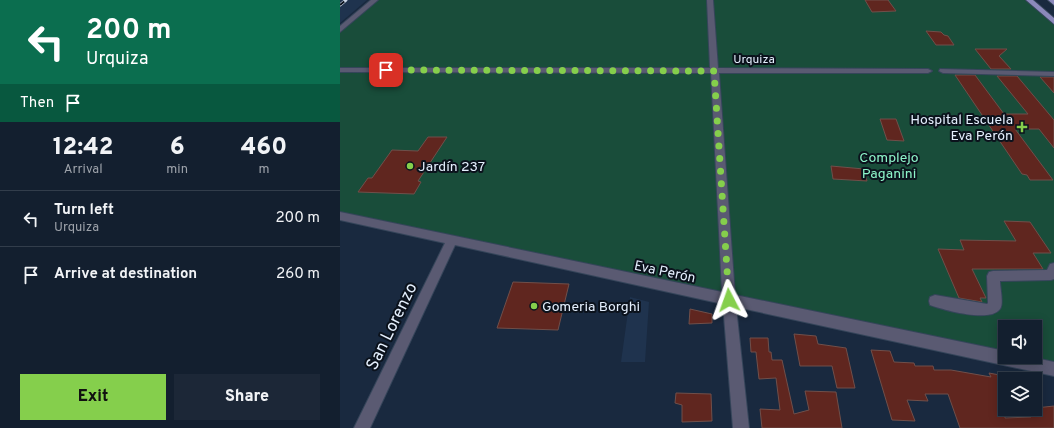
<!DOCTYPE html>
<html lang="en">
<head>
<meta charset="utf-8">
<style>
	:root { --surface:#131f2f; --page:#1c2737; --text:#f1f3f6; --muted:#9da2aa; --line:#323d4b; --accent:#85cf4c }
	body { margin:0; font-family:Overpass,sans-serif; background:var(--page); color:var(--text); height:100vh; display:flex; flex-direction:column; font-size:15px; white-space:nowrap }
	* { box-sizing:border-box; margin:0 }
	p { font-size:13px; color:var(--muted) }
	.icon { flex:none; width:22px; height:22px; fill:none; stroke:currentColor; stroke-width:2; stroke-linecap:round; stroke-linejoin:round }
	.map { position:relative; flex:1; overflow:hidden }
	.side { display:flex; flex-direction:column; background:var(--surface); width:340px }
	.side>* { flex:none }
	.top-card { background:#0b6e4f; color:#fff; overflow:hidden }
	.controls { position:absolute; left:658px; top:320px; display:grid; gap:8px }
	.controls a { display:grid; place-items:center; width:44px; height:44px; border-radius:0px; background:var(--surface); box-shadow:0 2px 10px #0003,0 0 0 1px var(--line); font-size:20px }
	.pin { position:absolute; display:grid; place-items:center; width:34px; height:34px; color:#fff; margin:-17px; border-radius:8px; box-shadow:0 2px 6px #0006 }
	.me { position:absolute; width:44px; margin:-22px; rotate:356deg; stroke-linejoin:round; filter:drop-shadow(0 0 3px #0008) }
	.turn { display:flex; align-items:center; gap:14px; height:84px; padding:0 20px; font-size:18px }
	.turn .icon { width:52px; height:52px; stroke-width:2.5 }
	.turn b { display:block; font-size:28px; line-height:34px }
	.then { display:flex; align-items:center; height:38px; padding:0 20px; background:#0003; gap:8px; font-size:15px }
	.eta { display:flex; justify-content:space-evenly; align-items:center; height:68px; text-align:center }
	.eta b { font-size:24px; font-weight:800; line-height:28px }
	.action { display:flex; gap:8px; margin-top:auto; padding:8px 20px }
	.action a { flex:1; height:46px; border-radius:0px; background:var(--accent); color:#111; font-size:16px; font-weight:800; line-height:46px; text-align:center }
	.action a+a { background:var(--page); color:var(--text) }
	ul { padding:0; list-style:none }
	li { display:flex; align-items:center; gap:12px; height:56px; padding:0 20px; border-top:1px solid var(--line) }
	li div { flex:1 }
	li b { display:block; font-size:15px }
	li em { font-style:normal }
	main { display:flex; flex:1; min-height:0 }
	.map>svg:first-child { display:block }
	.built { fill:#1f334e }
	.green { fill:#194d3a; fill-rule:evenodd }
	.building { fill:#60261f; stroke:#704f4a }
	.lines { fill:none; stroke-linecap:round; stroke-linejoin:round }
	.minor-casing { stroke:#35455a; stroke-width:2 }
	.primary-casing { stroke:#35455a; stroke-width:2 }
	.minor { fill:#5a5a72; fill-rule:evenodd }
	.primary { fill:#8b89bb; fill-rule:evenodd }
	.rail-casing { stroke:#c9d5e4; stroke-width:3 }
	.rail { stroke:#0b121c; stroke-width:2; stroke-dasharray:5.5; stroke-linecap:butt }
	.route { stroke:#85cf4c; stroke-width:7; stroke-dasharray:0 12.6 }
	.poi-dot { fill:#85cf4c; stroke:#0b121c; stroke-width:1.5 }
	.labels { text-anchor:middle; stroke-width:4; stroke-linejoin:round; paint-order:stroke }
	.far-street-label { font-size:12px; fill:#e4effd; stroke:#0b121c }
	.poi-label { font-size:14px; fill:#e4effd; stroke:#0b121c; text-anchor:start }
	.park-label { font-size:14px; fill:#8df5c9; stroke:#0b121c }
	.street-label { font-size:14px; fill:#e4effd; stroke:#0b121c }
	.near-street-label { font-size:17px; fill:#e4effd; stroke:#0b121c }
</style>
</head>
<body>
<main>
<section class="side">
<div class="top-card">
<div class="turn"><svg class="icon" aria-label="left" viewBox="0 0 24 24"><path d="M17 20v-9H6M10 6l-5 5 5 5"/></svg><div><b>200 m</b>Urquiza</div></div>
<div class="then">Then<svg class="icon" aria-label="arrive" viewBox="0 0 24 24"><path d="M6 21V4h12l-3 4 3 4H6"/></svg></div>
</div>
<div class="eta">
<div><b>12:42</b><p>Arrival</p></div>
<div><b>6</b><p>min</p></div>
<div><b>460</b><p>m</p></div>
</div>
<ul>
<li><svg class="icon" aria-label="left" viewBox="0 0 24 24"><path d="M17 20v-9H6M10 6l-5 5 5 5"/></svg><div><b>Turn left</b><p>Urquiza</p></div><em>200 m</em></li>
<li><svg class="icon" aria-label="arrive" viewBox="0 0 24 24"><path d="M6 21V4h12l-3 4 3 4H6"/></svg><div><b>Arrive at destination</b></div><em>260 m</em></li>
</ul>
<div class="action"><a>Exit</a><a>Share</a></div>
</section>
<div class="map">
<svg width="714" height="428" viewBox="0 0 714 428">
	<rect width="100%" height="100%" fill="#19293f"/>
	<!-- built -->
	<path class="built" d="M0,0h27l-27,23z
		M290,297l19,5 -4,60h-24z"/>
	<!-- green -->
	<path class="green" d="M35,0h654l25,22v347l-714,-153v-186zM665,327h30v30h-30z"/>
	<!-- building -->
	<path class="building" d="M525,0h23l8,11 -24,1z
		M586,31l15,1 3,3 4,1 6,9h-18z
		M635,49h32l-8,7 12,13h-20z
		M615,75h20l29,39h24l-31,-38h20l37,44v28l-15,-19h-24l38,51h-23l-3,-5 -5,-1z
		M700,77h14v16z
		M540,119h16l8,22 -17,-1z
		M88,137h19l-29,44 3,1 -7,12 -56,-2 10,-14h4l20,-28 26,1z
		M491,166l33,3 3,12 -34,-2z
		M664,221l26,1 21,31h-18l10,16h-71l14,29h-6l2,4 -23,-4 -21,-49 26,1 -4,-10 56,1z
		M173,282l56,2 -11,46 -61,-2z
		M350,309l22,5v9l-23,1z
		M454,334l22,2 2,8 28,4 9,40h-18l-5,-22h-32z
		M410,338h18l1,14h2l1,8h10l12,54 15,-4 -4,-19 31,1 6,36h-80l-2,-19 20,1 -4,-32 -17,1 -3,-27h-5z
		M531,350l19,1 4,11 20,1 1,3h18l1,4h17l40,7 -2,-4 16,3v42l26,-1 -5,-8 28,-3v22h-94l-12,-34h-23l3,7 -21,-1 8,21 -23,-1z
		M336,393l35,1 1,27 -30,1v-17l-7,-2z"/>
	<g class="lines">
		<!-- minor casing -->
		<g class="minor-casing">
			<path id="minor" d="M31,0h7l-38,32v-6z
				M367,0h6l5,68 210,1 4,2 -4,2h-209l16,222 270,56v6h26l23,5v14l-318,-69 13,121h-16l-10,-124 -268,-59 -85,183h-16l91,-185 -105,-23v-8l382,80 -11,-219 -371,-1v-4h370z
				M600,69l114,3v4l-111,-3 -4,-2z
				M714,263v16l-3,1 -51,1c0,7 4,23 0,28 -10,14 -56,1 -70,-4l-1,-4 1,-4 5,-2 52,9 1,-1 -1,-27 2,-4 4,-1 54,-1 3,-6z"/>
		</g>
		<!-- primary casing -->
		<g class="primary-casing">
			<path id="primary" d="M686,0h7l21,18v6z
				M708,0h6v5z"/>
		</g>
		<!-- minor -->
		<use href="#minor" class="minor"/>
		<!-- primary -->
		<use href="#primary" class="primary"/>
		<!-- rail casing -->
		<g class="rail-casing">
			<path id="rail" d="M0,5l6,-5"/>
		</g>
		<!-- rail -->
		<use href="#rail" class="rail"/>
	</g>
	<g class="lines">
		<!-- route -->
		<path class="route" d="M46,70l328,1 15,229"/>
	</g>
	<!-- markers -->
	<g class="poi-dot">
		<path d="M680 121h4v4h4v4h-4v4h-4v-4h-4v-4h4z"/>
		<circle cx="70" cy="166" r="4"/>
		<circle cx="194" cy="306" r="4"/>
	</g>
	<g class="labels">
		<!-- far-street labels -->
		<g class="far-street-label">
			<text x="414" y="63">Urquiza</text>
		</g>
		<!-- poi labels -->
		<g class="poi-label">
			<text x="673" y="124" text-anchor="end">Hospital Escuela<tspan x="673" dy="16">Eva Perón</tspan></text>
			<text x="78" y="171">Jardín 237</text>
			<text x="202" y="311">Gomeria Borghi</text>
		</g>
		<!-- park labels -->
		<g class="park-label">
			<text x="549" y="162">Complejo<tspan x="549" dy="16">Paganini</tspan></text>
		</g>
		<!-- street labels -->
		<g class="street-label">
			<text transform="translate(325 271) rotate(12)" y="5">Eva Perón</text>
		</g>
		<!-- near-street labels -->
		<g class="near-street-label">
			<text transform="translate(51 326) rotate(-64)" y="6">San Lorenzo</text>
		</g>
	</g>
</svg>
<div class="controls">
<a><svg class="icon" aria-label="sound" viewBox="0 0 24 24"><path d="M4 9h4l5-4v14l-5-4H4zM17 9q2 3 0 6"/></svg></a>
<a><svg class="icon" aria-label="layers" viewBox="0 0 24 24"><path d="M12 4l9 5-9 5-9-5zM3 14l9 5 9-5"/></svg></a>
</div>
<div class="pin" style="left:46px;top:70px;background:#d93025"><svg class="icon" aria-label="arrive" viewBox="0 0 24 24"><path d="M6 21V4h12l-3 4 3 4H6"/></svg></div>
<svg class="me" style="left:389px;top:300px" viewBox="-20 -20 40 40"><path d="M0-17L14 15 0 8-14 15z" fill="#85cf4c" stroke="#fff" stroke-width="4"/></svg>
</div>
</main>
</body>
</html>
